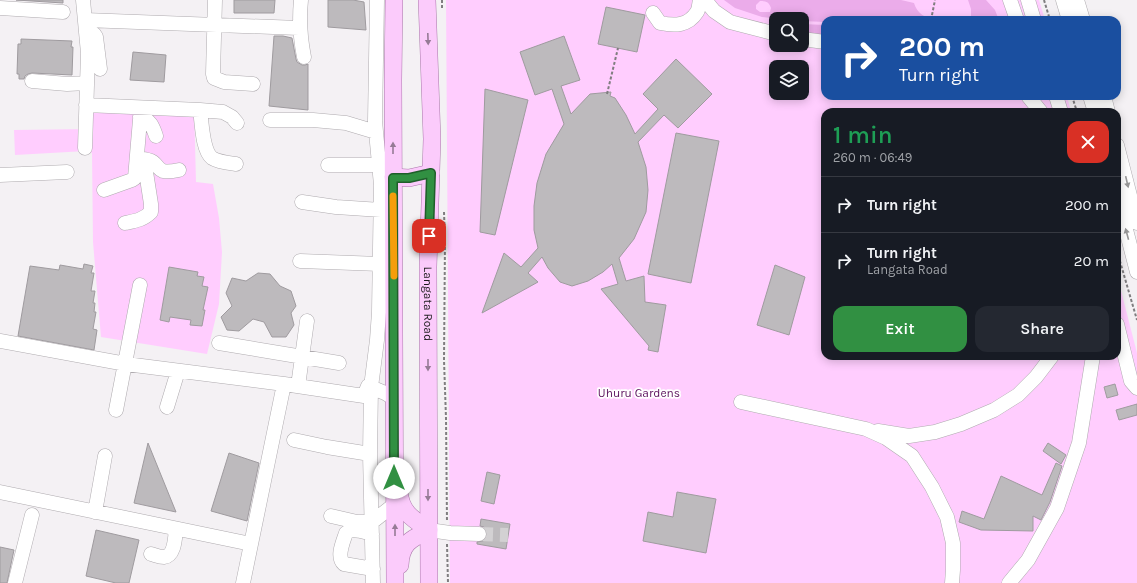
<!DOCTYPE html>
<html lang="en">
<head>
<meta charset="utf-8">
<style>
	:root { --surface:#171b24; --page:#242831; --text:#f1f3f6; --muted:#9ea1a6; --line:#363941; --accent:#319042 }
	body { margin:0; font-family:Karla,sans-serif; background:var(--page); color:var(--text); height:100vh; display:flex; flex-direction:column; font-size:15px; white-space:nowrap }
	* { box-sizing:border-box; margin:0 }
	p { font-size:13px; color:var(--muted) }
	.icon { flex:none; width:22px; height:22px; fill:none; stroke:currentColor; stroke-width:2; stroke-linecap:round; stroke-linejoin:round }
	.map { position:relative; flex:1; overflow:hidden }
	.side { position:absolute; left:821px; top:108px; width:300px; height:252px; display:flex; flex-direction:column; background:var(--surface); border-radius:12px; box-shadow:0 2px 10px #0003 }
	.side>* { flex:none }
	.top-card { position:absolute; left:821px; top:16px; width:300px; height:84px; border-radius:12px; box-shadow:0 2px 10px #0003; background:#1a4fa0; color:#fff; overflow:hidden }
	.buttons { position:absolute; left:769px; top:12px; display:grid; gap:8px }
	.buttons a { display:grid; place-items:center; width:40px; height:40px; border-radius:8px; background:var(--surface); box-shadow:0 2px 10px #0003; font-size:20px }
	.pin { position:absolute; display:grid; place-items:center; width:34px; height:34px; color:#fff; margin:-17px; border-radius:8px; box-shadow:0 2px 6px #0006 }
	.me { position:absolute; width:44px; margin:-22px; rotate:0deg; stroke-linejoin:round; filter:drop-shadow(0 0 3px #0008) }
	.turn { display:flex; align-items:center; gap:14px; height:84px; padding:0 12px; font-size:18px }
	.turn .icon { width:52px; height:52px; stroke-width:2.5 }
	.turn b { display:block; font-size:28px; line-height:34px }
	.round { display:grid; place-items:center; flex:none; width:42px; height:42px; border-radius:12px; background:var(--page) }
	.summary { display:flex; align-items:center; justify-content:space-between; height:68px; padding:0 12px }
	h1 { font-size:24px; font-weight:600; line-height:30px; color:#1e9e55 }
	.action { display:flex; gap:8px; margin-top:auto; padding:8px 12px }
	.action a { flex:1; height:46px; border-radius:12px; background:var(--accent); color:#fff; font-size:16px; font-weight:600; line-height:46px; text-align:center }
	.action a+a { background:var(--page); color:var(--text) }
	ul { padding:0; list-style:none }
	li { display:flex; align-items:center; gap:12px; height:56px; padding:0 12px; border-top:1px solid var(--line) }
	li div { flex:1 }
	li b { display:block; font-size:15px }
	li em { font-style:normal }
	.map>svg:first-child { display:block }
	.green { fill:#ffcdfe; fill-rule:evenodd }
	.water { fill:#ebacea; fill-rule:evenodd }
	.building { fill:#bdbabd; stroke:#9f9b9f }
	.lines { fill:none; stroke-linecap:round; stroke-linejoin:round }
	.minor-tunnel { stroke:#d3d1d3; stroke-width:14; stroke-dasharray:14 7; stroke-linecap:butt }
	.minor-casing { stroke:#afabaf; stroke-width:15 }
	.major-casing { stroke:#a7a; stroke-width:18 }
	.path { stroke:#7f7d7f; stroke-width:2; stroke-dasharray:3 2; stroke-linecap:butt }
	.minor { stroke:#fff; stroke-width:14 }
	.major { stroke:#fbcbfb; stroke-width:17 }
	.oneway { fill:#967b96 }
	.oneway2 { fill:#989898 }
	.route-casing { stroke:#205e2b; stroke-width:10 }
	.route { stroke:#319042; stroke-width:7 }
	.slow { stroke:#f59e0b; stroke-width:7 }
	.labels { text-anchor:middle; stroke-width:3.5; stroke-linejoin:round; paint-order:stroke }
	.street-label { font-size:12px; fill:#1a191a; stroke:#fff }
	.park-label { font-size:12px; fill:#5c125e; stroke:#fff }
</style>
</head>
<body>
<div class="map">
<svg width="1137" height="583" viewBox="0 0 1137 583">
	<rect width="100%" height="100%" fill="#f4f1f4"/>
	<!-- green -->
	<path class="green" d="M446,0h593l6,20h-220v76h242l4,16h-246v244h292v-81l20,78v230h-687zM776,19h26v26h-26zM776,67h26v26h-26z
		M93,100l101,5 2,77 17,2 6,34 3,34 -3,52 -12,50 -106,-17 -8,-95 -1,-89 -6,-2 -71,4 -1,-25 78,-1z"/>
	<!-- water -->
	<path class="water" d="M724,0h177l13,3c3,10 10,14 20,17h-109v2l-23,-1v-2h-21l-19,-2 -27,-9zM760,1c6,0 9,1 11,7l-1,4h-10l-4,-3v-4z
		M968,0h18l9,10 4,10h-16v-2l-12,-2v-7z
		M802,24l23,1v10l-23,-1z"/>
	<!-- building -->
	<path class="building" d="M16,0h47v3z
		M234,0h41l-1,13h-40z
		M328,0h25l11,2 2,28 -38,-3z
		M606,7l39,8 -8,37 -39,-8z
		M274,36h9l9,2 4,21 1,3 5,3h3l3,-1v46l-39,-4z
		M564,36l16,44 -19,6 10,28 19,-20 21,-2 -1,4 5,2 11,17 9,19 23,-25 -15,-15 33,-35 36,35 -34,34 -14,-13 -26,27 8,25 2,23 -2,22 -12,27 -15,19 7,23 18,-5 1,26 21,3 -8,47 -10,-2 1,-4 -48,-57 17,-5 -6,-20 -9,8 -15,9 -16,5 -12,-4 -12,-14 -6,-11 -14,16 10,9 -56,31 22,-60 17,14 17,-19 -4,-18v-24l3,-23 9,-29 18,-30 -12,-35 -17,6 -15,-43z
		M21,39l51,2 -1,6h2l-1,28 -40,-2 -4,1 -3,2 -1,3h-5v-5h-2l1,-30h3z
		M133,52l33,3 -2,27 -34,-2z
		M485,89l43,11 -33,135 -15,-3z
		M676,133l43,8 -28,142 -43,-9z
		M84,264l9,2 -2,7h3l-3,18h4l-2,12h2l-1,9h2l-3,17 4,1 -3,20 -76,-14 12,-70 29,4 1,-5 23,4z
		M775,265l30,12 -16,58 -32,-10z
		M169,267l29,5 -1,4 7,1 -2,9 6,1 -5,23h2l-3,16 -12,-1 1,-5 -21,-3 -1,5 -9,-2z
		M258,273l12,1 10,12 11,5 5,15 -5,7 3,12 -8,12h-14l-8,-15 -11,-3 -14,12 -12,-1 -6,-13 11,-11 -6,-13 6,-15 14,3z
		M1115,384l3,11 -11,3 -3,-11z
		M1137,404v11l-18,5 -3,-10z
		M148,443l28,69 -42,-9z
		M1048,443l18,12 -5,9 -18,-13z
		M229,453l30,10 -12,58 -36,-10z
		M1056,463l6,3 -12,36 -9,18 -8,-4v15l-52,-1 -22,-8 3,-11 22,8 17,-43 41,19z
		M487,472l13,3 -6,29 -13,-3z
		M677,492l39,7 -10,54 -63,-12 5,-29 25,5z
		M481,519l29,5 -4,25 -29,-5v-2l6,-1 3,-2 1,-4 -1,-5 -2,-3 -4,-1z
		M96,530l43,10 -10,43h-13l-30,-7z
		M0,547l14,3 -7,33h-7z"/>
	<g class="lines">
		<!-- minor-tunnel -->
		<path class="minor-tunnel" d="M479,534l29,1"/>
		<!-- minor casing -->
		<g class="minor-casing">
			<path id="minor" d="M83,0l5,53 -3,95
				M215,0l-2,74 1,4 10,4 29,2
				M301,0c-2,20 -1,37 3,57
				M705,0l9,11 16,11 46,12
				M1010,0l7,20
				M1028,0l6,20
				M1063,0l6,20
				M1077,0l6,20
				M0,8l63,4
				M653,13l7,10c15,3 28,3 37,-11 2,-3 2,-8 3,-12
				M85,20l214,8
				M86,31l8,3 2,3 4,32
				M802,39l23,3
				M32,81l35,3 20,-1
				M1028,96l13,16
				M1056,96l5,16
				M1090,96l5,16
				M1104,96l4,16
				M86,105l114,5 23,2 9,5 5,6
				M200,110c2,12 2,40 12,48 6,4 17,5 24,6
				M140,117c10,2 13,10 16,19
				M270,120h43l33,3 30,9
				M1117,145l20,78
				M138,159c4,0 11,0 15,3 4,3 5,7 10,9 5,1 11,0 16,-1
				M328,165h51
				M0,175l67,-3
				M104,190l28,-10 3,-2 6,-70
				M1117,195l20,77
				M302,202l34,5 45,3
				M125,223c10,-2 18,-3 26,-11v-8l-7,-45
				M300,261l80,3
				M1117,324l14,57 6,7
				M0,341l126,23 158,20 80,12
				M219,343l120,20
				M298,386l9,-65
				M366,391l2,-5 17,7 10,6
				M741,402l125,27 20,9 26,18 20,31 15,30 6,26v27l-1,13
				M167,407l11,-36
				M116,410l24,-125
				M878,431l31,5 26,-4 26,-8 33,-14 24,-15 18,-18 16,-21
				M294,440l33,7 43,7
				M0,492l251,52
				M95,512l10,-56
				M331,516l26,6h15l23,-18
				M429,530l21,3 29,1
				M372,534c-8,-2 -20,-7 -26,-1 -3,9 -10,24 -2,31l29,5
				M151,554c4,1 8,3 13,3 11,-1 11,-20 12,-28
				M15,583l17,-68
				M243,583l41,-199
				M373,583l-3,-129 1,-67 6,-47 2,-28 2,-127 -6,-64 2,-121
				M1009,583l19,-23 29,-52 22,-65 14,-87"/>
		</g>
		<!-- major casing -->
		<g class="major-casing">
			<g id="major">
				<path d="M394,0l-1,80 2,503"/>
				<path id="s1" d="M427,0l5,139 -4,128 1,316"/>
				<path d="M393,177l16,1 22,-5"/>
				<path d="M399,491c2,22 14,28 30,39 -18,9 -28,13 -29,35"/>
			</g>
		</g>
		<!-- path -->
		<path class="path" d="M442,0v8
			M1044,0l6,20
			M931,20l4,-20
			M607,94l11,-46
			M1072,96l5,16
			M444,212l1,29 -1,119 2,58 1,104
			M1117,251l20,69
			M447,544l1,39"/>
		<!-- minor -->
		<use href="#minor" class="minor"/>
		<!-- major -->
		<use href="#major" class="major"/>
	</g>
	<!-- one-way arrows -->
	<defs><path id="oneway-solid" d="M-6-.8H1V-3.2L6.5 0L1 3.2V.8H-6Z"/></defs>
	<g class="oneway">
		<use href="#oneway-solid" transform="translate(428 39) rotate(88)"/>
		<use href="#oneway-solid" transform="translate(393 148) rotate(-90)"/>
		<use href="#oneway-solid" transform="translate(428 365) rotate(90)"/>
		<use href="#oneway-solid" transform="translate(428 495) rotate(90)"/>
		<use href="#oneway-solid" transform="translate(395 530) rotate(-90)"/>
	</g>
	<g class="oneway2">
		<use href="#oneway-solid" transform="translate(1127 182) rotate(77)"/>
		<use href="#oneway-solid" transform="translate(1127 234) rotate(-105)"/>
	</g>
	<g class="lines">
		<!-- route casing -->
		<g class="route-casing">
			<path id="route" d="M394,478l-1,-300h16l22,-5 -2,63"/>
		</g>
		<!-- route -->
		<use href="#route" class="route"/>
		<!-- slow -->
		<path class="slow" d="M393,196l1,80"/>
	</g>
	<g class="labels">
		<!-- street labels -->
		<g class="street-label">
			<text dy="4" stroke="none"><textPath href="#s1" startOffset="304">Langata Road</textPath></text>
		</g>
		<!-- park labels -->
		<g class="park-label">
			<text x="639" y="397">Uhuru Gardens</text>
		</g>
	</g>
</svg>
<div class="buttons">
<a><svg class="icon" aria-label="search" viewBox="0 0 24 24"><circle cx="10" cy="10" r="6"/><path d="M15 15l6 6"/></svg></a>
<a><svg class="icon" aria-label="layers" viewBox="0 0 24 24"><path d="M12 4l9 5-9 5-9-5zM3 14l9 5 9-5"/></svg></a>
</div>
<div class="pin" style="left:429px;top:236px;background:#d93025"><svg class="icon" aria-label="arrive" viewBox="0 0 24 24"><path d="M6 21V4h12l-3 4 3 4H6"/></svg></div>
<svg class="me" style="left:394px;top:478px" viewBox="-20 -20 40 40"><circle r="19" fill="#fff"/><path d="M0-13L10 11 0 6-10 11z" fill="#319042"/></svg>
<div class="top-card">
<div class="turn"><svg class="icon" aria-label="right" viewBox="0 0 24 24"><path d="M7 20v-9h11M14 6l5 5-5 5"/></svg><div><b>200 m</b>Turn right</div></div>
</div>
<section class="side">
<div class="summary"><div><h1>1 min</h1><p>260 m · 06:49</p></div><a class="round" style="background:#d93025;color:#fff"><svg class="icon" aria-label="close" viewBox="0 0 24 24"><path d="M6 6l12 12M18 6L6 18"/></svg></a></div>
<ul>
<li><svg class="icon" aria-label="right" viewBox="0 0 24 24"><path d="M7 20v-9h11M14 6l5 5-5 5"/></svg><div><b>Turn right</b></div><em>200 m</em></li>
<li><svg class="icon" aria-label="right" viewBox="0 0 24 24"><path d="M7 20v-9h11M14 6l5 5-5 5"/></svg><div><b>Turn right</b><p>Langata Road</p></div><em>20 m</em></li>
</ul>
<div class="action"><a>Exit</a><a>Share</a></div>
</section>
</div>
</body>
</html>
